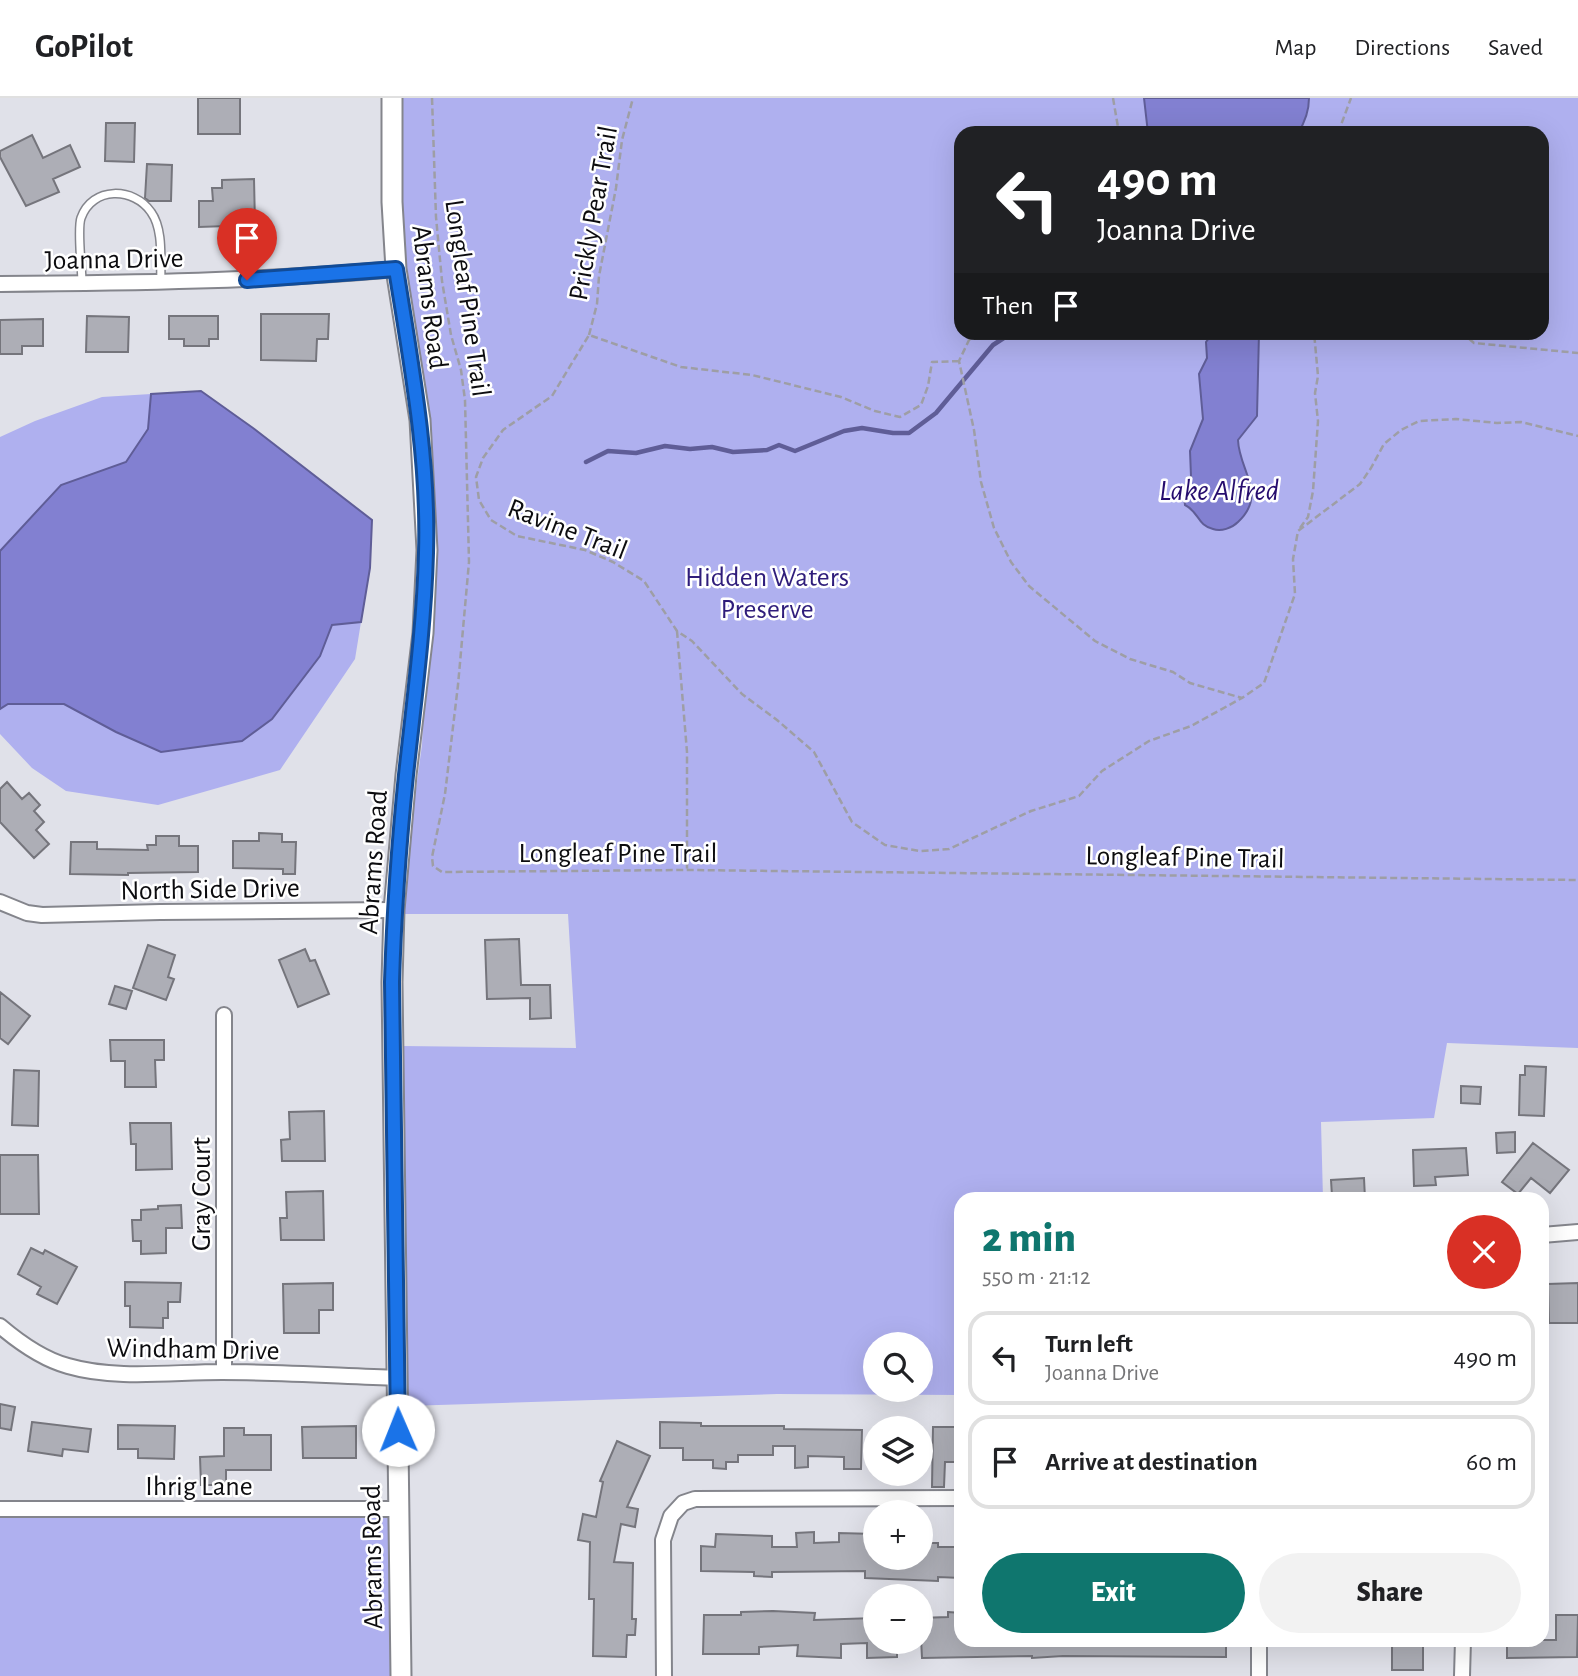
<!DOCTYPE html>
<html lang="en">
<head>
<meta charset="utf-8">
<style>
	:root { --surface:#fff; --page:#f2f2f2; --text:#202124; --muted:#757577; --line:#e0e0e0; --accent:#0f766e }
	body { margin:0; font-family:"Alegreya Sans",sans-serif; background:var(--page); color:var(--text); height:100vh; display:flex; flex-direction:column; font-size:26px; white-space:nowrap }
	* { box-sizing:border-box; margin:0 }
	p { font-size:23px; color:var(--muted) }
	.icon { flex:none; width:38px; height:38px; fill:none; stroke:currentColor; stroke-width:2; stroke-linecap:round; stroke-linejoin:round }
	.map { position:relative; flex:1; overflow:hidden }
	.details { position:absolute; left:954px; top:1094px; width:595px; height:455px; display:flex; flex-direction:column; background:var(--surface); border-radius:21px; box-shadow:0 7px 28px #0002 }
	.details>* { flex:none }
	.hud { position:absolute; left:954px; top:28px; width:595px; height:214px; border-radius:21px; box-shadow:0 7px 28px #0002; background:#202124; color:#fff; overflow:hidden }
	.buttons { position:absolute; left:863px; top:1234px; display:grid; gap:14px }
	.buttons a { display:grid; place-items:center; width:70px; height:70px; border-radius:50%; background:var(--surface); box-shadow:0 7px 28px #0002; font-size:35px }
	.pin { position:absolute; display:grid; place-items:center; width:60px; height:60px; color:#fff; margin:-72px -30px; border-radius:50% 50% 50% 0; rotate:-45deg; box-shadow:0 0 7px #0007 }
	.pin .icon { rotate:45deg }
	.me { position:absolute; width:77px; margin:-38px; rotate:359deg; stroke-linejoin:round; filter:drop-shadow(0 0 5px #0008) }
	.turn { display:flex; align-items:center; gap:24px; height:147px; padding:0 28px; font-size:32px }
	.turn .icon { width:91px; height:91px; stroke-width:2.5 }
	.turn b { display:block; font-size:49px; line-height:60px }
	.then { display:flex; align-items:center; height:66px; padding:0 28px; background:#0003; gap:14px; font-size:26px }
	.round { display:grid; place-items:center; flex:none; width:74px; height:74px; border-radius:37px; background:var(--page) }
	.head { display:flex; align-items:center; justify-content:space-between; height:119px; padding:0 28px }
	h1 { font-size:42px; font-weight:800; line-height:52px; color:var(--accent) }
	.primary-button { display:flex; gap:14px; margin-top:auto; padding:14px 28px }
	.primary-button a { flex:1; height:80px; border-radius:42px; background:var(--accent); color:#fff; font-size:28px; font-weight:800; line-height:80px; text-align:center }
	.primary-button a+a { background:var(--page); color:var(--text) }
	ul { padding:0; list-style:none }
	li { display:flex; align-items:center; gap:21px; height:94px; margin:0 14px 10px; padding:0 14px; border:4px solid var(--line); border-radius:21px }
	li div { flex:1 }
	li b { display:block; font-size:26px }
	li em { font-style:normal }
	header { display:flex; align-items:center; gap:42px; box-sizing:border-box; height:98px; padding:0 35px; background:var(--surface); border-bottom:2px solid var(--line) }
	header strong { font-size:33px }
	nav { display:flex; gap:38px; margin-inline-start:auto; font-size:24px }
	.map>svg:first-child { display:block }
	.green { fill:#afb0ef; fill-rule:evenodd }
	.water { fill:#8280d1; stroke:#5f5d97; stroke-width:2 }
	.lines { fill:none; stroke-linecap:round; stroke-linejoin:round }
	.stream { stroke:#5f5d97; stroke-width:4.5 }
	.building { fill:#adaeb6; stroke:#75757c; stroke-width:2 }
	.lane-casing { stroke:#84858c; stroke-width:10 }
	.street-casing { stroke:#84858c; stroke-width:18 }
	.secondary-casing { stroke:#84858c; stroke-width:23 }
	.path { stroke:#9e9ea5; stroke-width:2.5; stroke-dasharray:7 3.5; stroke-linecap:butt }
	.lane { stroke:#fff; stroke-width:7 }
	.street { stroke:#fff; stroke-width:14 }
	.secondary { stroke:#fff; stroke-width:19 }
	.route-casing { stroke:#114b97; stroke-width:18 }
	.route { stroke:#1a73e8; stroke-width:12 }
	.labels { text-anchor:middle; stroke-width:5; stroke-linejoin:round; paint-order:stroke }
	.street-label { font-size:28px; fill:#0c0c0f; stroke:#fff }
	.park-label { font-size:28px; fill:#2f1d7b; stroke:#fff }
	.water-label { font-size:30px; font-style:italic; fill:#260d6e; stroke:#fff }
</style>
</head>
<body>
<header>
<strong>GoPilot</strong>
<nav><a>Map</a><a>Directions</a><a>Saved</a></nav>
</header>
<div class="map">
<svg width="1578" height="1578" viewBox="0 0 1578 1578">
	<rect width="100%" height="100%" fill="#e0e1e9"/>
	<!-- green -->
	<path class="green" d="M400,0h1178v950l-131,-5 -13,75 -113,4 2,77h-362v196l-184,-1 -370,12 -5,-360 174,2 -8,-134h-166l7,-74 13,-95 2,-46 7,-65 -30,-432zM961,35h581v199h-581zM875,1246h45v46h-45z
		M151,296l-3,35 -22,33 -65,23 -61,66v-114l35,-16 67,-24z
		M361,524l-6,37 -75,111 -122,35 -92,-14 -34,-23 -32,-34v-25l8,-5h56l52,28 156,-13 48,-63 11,-32z
		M391,1409l1,169h-392v-164z"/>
	<!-- water -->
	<path class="water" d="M1144,0h165c0,13 -4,24 -11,35h-150z
		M1213,235h46l-2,83 -19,24c1,31 30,54 0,82 -6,6 -17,10 -25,7 -16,-4 -13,-16 -28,-24l-1,-8 7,-21 -1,-25 13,-32 -4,-45 8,-16 -1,-16z
		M201,293l52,37 119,92 -2,48 -9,54 -29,3 -12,31 -48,63 -30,22 -81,11 -45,-20 -52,-28h-56l-8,5v-158l61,-66 65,-23 22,-33 3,-35z"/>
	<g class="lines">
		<!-- stream -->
		<path class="stream" d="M586,364l22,-11 28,2 29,-7 25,3 22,-2 21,5 34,-2 12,-5 16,6 49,-20 18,-3 31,5h16l27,-20 57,-68 20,-13"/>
	</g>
	<!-- building -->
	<path class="building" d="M198,0h42v36h-42z
		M106,25h29l-1,39 -29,-1z
		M32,37l11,23 27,-13 10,22 -27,12 6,13 -33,14 -26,-49v-6z
		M147,66l25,1 -1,36h-22l-4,-3z
		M254,81l1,45h-10v7h-17l-1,-5 -28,1v-26h14l-1,-13h10v-8z
		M261,216h68l-1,25h-11l-1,22 -55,-1z
		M87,218l42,1 -1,35h-42z
		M169,218h49v23h-9v7h-25v-7h-15z
		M43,221v27h-21v8h-22v-34z
		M7,684l15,17 7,-6 11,12 -6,6 10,11 -8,8 13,14 -15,14 -34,-36v-33z
		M259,735l23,1v8h14l-1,32h-12v-5l-50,-1v-27h26z
		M156,738h23v10h19v26l-70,1v2l-58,-1 1,-32h26v7l51,1 -1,-5h9z
		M519,841l2,46h29l1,33 -21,1v-21l-43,1 -2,-59z
		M148,847l27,10 -7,22 6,2 -8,21 -33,-12z
		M305,851l5,12 5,-1 14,34 -31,13 -19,-47z
		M115,888l17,5 -6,18 -17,-5z
		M0,894l30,24 -22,28 -8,-6z
		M110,942h54v20h-9l1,27h-31v-26h-14z
		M1525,968l21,1 -2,49 -25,-1 1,-40h5z
		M14,972l25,1 -1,55 -26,-1z
		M1461,988l20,1 -1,17 -19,-1z
		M324,1013l1,50h-43l-1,-21 9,-1 -1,-27z
		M130,1025h41l1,46 -36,1v-26h-5z
		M1515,1034v20l-18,1 -1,-20z
		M1533,1045l36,27 -19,23 -19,-15 -13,16 -16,-12z
		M1466,1050l2,27 -33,2 1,8 -22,1 -1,-36z
		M0,1057h38l1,59h-39z
		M1364,1080l1,21 -33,-3 -1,-16z
		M323,1093l1,49h-43l-1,-22h7l-1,-26z
		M181,1107l1,23h-16v25l-25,1v-13h-8l-1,-21h9v-10l17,-1v-3z
		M31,1150l12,6 2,-4 32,17 -20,37 -20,-10 4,-7 -23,-13z
		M125,1184l56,1 -1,19h-12v16h-5v10l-33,-1v-21h-5z
		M333,1185v27h-14v23h-35l-1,-49z
		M1578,1185v40h-29l-1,-39z
		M0,1306l15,3 -4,23 -11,-2z
		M32,1324l59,7 -3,23 -25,-3 -1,7 -34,-5z
		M660,1324l41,1v3h83v3l78,1 -1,39h-17v-12l-36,-1v11l-13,1v-22h-22v9h-35v7h-12v7l-13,-1v-8h-30v-12h-23z
		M118,1327l57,1 -1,33 -36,-1v-9h-20z
		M356,1328v32h-53l-1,-31z
		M933,1329h28v27h-3v8h-13l-1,25h-12z
		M224,1330h20v7h27v35h-45v15h-25l-1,-28 24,-1z
		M617,1343l33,15 -23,51 11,2 -3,18 -14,-3 -7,38 19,1 -1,56h4l-1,16h-8l-1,22 -33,-1 1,-57h-5l1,-57 -12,-2 5,-26 13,3 7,-35 -3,-1z
		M814,1434v11l25,-1v-9l36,1v24h45v-15h18v4h23v31l-23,-1v4l-73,-3v-7l-93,1v5l-18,-1v-4l-53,-1v-25l14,1 1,-13 56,2v11h25l-1,-14z
		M773,1513l42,2 -1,7 61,-2v24h22v15l-30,1v-15l-26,1v14l-44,-2 1,-11 -39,2v7h-56l1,-39h37v-3z
		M948,1514l13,1v27h265v17l-163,-1 -31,2v-2l-110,2 -2,-40 28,-1z
		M1556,1517h22l-1,42 -70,1v-18h49z
		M1392,1542h31v30h-31z"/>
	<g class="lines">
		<!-- lane casing -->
		<g class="lane-casing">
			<path id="lane" d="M82,185c0,-14 -5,-54 -1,-65 11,-32 53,-31 70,-6 13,18 9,48 10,70"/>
		</g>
		<!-- street casing -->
		<g class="street-casing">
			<path id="street" d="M0,186c133,-1 264,-3 396,-15
				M0,804l27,11 15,2 118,-3 234,-2
				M224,917v357
				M1542,1137l36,-3
				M0,1228c20,17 42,33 68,40 48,14 104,6 154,6 58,0 117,4 176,6
				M0,1411h399
				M1259,1542v36
				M664,1578l-1,-136 8,-24 12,-13 12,-4 266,-1
				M1462,1578l1,-36"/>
		</g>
		<!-- secondary casing -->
		<g class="secondary-casing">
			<path id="secondary" d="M392,0v104l4,67 24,151 7,130 -4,83 -17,142 -12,135 -2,72 9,694"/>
		</g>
		<!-- path -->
		<path class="path" d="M432,0l4,119 6,64 9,54 10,35 4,30 4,162 -11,123 -13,109 -13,63 1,9 9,6 245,-2 891,10
			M1113,0l6,35
			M1338,35l13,-35
			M978,234l-9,8 -10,21 15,69 7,52 13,46 17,34 18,24 66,55 35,18 43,13 17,11 52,15 22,-15 31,-89 -2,-35 5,-28 62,-47 11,-16 13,-24 17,-14 18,-9 37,-2 41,4 24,-1 57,14
			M1461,234l13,11 104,10
			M589,237l8,-31 2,-28 17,-88 6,-48 11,-42
			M959,263l-27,1 -4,24 -7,19 -21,12 -25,-6 -34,-14 -89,-22 -71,-8 -92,-32 -37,61 -49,34 -20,28 -7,19 3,23 12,20 26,16 68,14 28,12 31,19 33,50 15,10 50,53 35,26 37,32 38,70 33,23 35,6 29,-2 82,-38 48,-15 23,-25 47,-30 42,-15 51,-28
			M1300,430l8,-11 5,-26 5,-70 -3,-28 3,-17 -4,-44
			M677,533l10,121v117"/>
		<!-- lane -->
		<use href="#lane" class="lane"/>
		<!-- street -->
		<use href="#street" class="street"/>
		<!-- secondary -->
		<use href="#secondary" class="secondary"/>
	</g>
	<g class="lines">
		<!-- route casing -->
		<g class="route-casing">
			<path id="route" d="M247,182l149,-11c15,94 33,189 30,284 -2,75 -12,148 -20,222 -7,69 -12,138 -14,207l6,448"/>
		</g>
		<!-- route -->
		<use href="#route" class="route"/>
	</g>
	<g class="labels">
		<!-- street labels -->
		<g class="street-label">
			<text transform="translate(592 115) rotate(-80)" y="10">Prickly Pear Trail</text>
			<text transform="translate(114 160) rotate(-1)" y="10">Joanna Drive</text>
			<text transform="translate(431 199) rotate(83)" y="10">Abrams Road</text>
			<text transform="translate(469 200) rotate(82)" y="10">Longleaf Pine Trail</text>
			<text transform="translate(568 430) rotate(21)" y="10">Ravine Trail</text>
			<text x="618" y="764">Longleaf Pine Trail</text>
			<text transform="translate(1185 758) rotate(1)" y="10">Longleaf Pine Trail</text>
			<text transform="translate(372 764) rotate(-86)" y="10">Abrams Road</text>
			<text transform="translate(210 790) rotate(-1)" y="10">North Side Drive</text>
			<text transform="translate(200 1096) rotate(-90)" y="10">Gray Court</text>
			<text transform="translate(193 1250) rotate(1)" y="10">Windham Drive</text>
			<text x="199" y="1397">Ihrig Lane</text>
			<text transform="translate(371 1459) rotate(-91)" y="10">Abrams Road</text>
		</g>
		<!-- park labels -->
		<g class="park-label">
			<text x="767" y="488">Hidden Waters<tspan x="767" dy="32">Preserve</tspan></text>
		</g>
		<!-- water labels -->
		<g class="water-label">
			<text x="1219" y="402">Lake Alfred</text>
		</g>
	</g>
</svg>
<div class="buttons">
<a><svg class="icon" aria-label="search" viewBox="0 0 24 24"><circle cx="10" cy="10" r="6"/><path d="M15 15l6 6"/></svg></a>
<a><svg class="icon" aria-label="layers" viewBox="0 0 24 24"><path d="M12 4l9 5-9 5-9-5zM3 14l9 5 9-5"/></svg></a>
<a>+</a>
<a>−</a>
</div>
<div class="pin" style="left:247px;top:182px;background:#d93025"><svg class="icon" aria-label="arrive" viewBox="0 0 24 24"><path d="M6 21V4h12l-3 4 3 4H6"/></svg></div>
<svg class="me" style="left:398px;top:1332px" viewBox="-20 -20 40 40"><circle r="19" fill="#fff"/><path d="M0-13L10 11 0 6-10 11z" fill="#1a73e8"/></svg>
<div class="hud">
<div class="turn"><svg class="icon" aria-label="left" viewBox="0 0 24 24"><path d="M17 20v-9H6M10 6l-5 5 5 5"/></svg><div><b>490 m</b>Joanna Drive</div></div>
<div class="then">Then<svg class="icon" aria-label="arrive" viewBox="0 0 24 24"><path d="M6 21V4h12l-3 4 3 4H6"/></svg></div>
</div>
<section class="details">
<div class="head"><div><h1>2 min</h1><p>550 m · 21:12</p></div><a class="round" style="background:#d93025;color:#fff"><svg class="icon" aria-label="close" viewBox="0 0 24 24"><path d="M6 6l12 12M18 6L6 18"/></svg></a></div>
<ul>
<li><svg class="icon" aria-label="left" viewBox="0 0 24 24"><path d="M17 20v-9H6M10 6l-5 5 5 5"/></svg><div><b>Turn left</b><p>Joanna Drive</p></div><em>490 m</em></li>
<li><svg class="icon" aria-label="arrive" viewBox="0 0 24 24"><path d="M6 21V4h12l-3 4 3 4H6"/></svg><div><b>Arrive at destination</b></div><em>60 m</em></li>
</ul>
<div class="primary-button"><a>Exit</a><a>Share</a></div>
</section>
</div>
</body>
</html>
